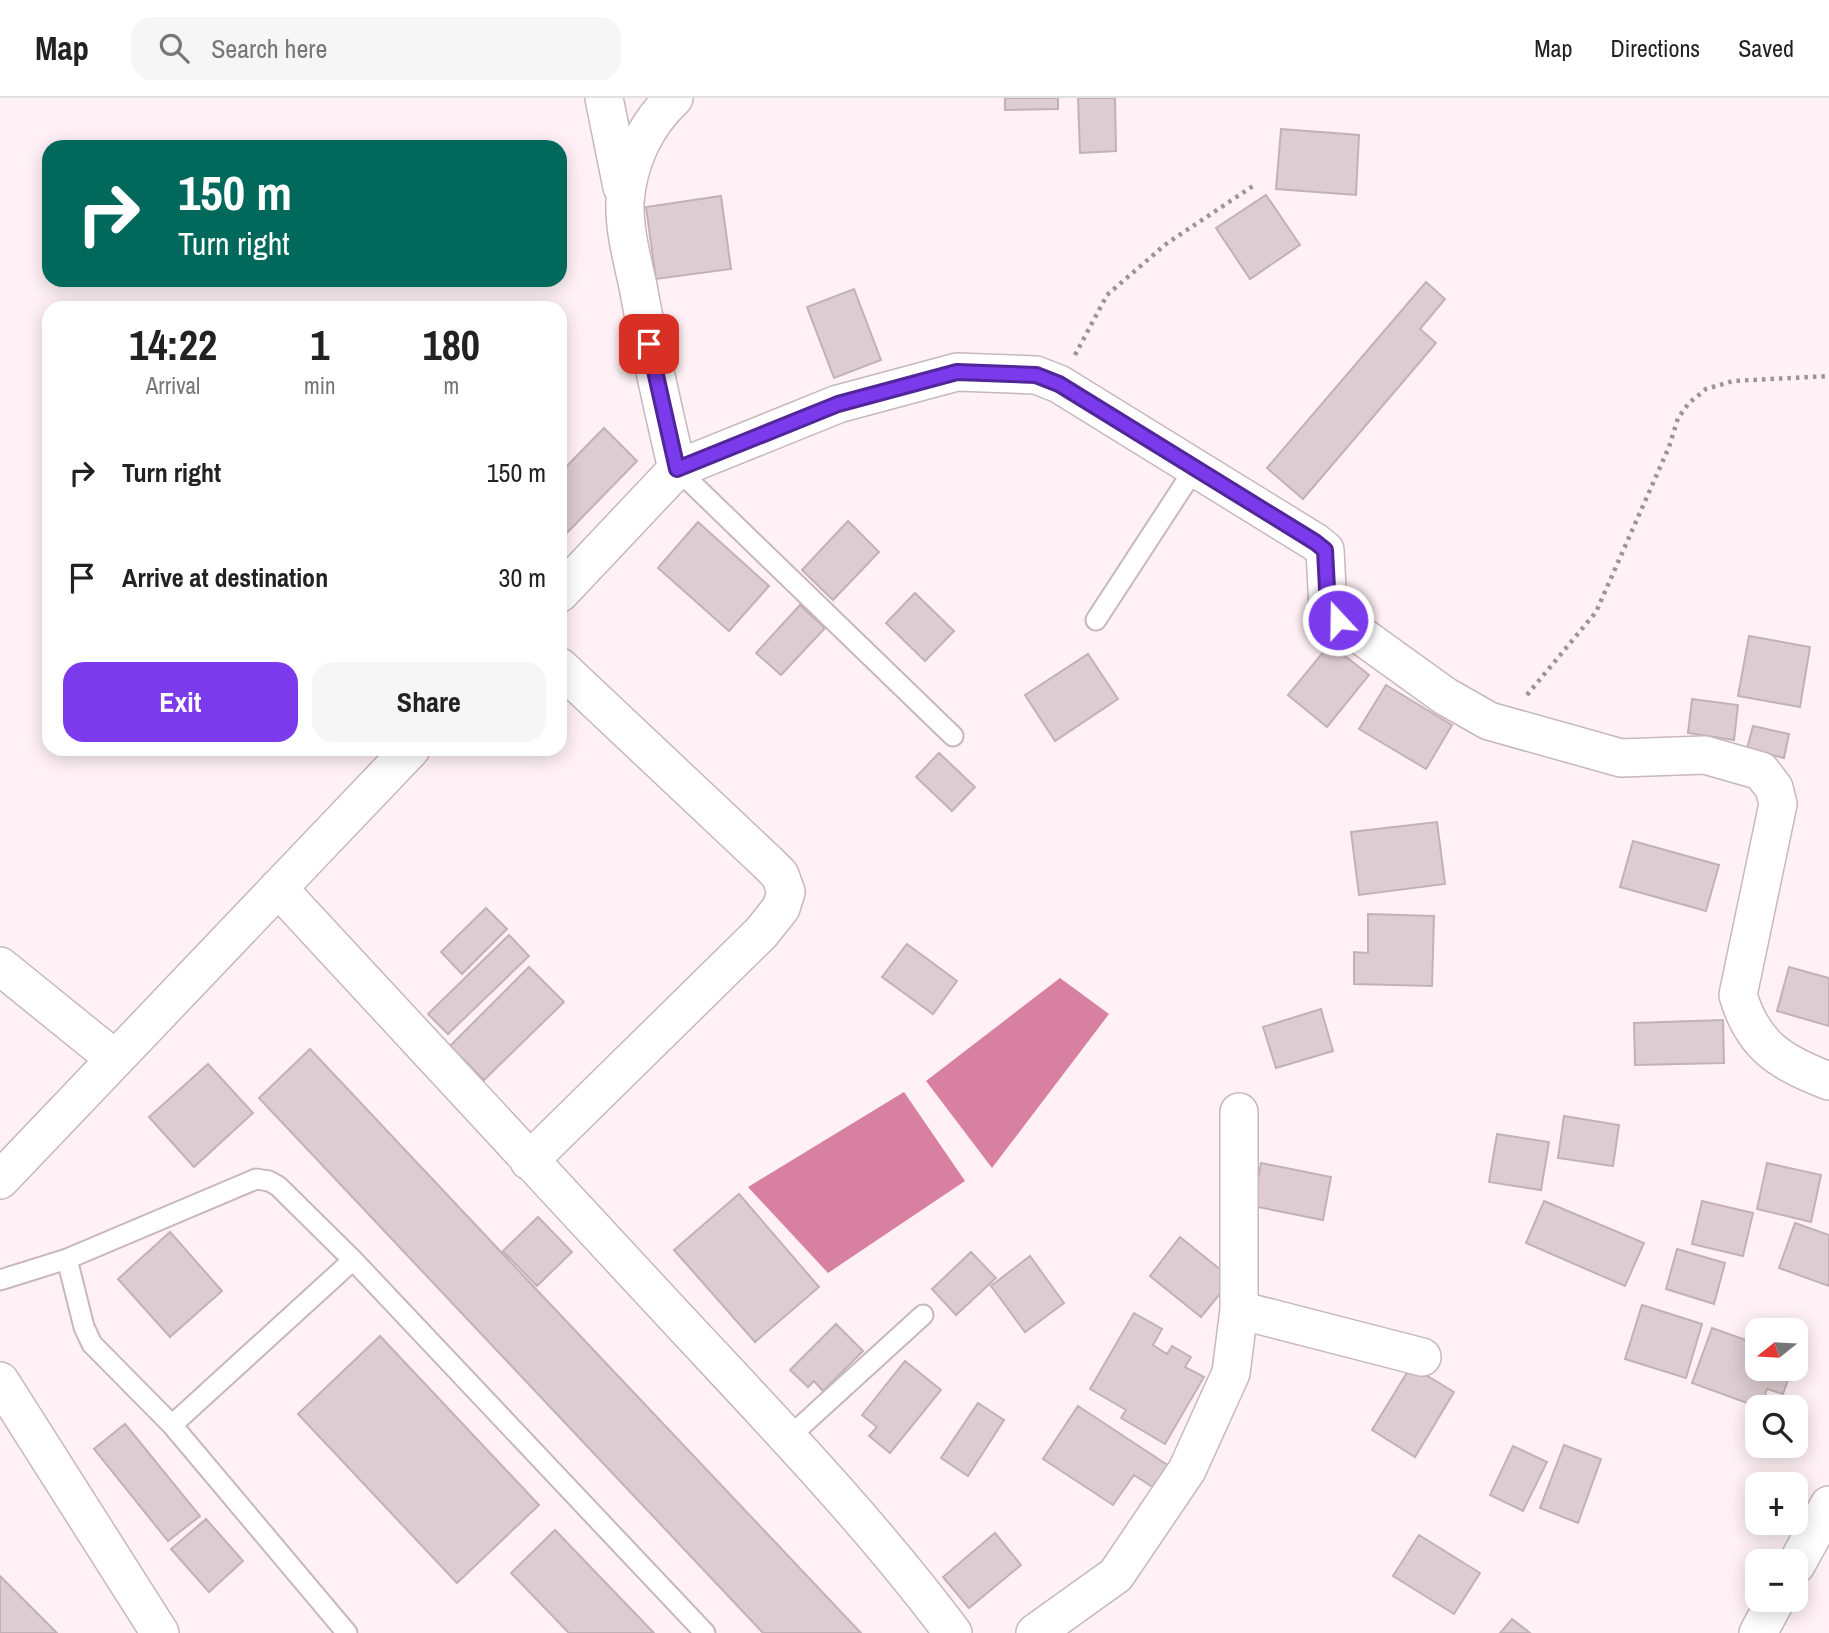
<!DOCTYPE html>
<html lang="en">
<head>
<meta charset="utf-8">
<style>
	:root { --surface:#fff; --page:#f6f6f6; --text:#222; --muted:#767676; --line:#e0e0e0; --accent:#7c3aed }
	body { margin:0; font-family:"Archivo Narrow",sans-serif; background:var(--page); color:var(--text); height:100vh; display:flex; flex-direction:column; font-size:26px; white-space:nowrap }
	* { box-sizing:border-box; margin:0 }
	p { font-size:23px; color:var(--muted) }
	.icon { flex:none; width:38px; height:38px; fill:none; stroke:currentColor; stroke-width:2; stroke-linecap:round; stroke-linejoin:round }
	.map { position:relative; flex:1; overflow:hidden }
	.sheet { position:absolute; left:42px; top:203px; width:525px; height:455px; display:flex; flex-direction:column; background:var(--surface); border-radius:21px; box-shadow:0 4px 18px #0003 }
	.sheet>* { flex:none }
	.top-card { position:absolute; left:42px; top:42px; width:525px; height:147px; border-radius:21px; box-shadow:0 4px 18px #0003; background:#00695c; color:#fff; overflow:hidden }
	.needle { width:46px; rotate:252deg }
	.buttons { position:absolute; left:1745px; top:1220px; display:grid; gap:14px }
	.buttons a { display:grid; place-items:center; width:63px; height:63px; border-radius:14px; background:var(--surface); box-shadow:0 4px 18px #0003; font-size:35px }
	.pin { position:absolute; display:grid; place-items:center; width:60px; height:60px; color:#fff; margin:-30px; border-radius:14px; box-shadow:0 4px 10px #0006 }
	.me { position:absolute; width:77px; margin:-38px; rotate:339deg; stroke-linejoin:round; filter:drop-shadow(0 0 5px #0008) }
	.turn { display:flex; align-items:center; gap:24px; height:147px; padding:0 21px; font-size:32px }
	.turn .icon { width:91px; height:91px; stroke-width:2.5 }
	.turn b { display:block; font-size:49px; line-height:60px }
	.eta { display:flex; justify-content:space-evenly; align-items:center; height:119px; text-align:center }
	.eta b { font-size:42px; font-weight:800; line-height:49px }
	.cta { display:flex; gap:14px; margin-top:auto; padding:14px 21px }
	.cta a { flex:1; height:80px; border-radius:21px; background:var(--accent); color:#fff; font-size:28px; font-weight:800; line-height:80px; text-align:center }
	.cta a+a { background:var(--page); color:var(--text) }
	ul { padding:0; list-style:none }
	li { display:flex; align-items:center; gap:21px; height:105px; padding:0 21px }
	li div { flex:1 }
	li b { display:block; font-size:26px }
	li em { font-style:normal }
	header { display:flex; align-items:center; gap:42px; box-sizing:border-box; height:98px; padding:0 35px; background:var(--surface); border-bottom:2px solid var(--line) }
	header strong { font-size:33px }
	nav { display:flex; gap:38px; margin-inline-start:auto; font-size:24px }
	.search { width:490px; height:63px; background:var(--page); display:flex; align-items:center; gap:18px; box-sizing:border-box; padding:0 24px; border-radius:21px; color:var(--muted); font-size:26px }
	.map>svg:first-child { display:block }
	.water { fill:#d780a0 }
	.building { fill:#ddccd1; stroke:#c2b2b7; stroke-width:2 }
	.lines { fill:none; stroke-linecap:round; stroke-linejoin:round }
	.lane-casing { stroke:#c8b7bd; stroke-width:23 }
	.street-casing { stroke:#c8b7bd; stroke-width:40 }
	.path { stroke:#9e9396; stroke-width:4.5; stroke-dasharray:3.5 5; stroke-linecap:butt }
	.lane { stroke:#fff; stroke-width:19 }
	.street { stroke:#fff; stroke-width:37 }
	.route-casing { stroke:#51269a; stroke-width:18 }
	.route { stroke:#7c3aed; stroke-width:12 }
</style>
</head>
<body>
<header>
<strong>Map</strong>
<div class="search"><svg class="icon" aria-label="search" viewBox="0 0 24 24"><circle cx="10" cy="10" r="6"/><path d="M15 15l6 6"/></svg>Search here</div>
<nav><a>Map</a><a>Directions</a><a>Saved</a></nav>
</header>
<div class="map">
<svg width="1829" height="1535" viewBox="0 0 1829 1535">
	<rect width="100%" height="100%" fill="#fff1f5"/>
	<!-- water -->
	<path class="water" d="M1060,880l49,36 -117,154 -66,-87z
		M904,994l61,89 -137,92 -80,-86z"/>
	<!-- building -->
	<path class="building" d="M1005,0h53v11l-53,1z
		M1078,0h37l1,53 -36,2z
		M1281,31l78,6 -3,60 -80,-6z
		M1266,97l34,50 -50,34 -34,-51z
		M721,98l10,73 -75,10 -10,-72z
		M1426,184l19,17 -25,30 16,14 -133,156 -36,-31z
		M854,191l27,71 -47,18 -27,-71z
		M604,330l33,33 -77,79v-67z
		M848,423l31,31 -46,48 -31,-30z
		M698,424l71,64 -40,45 -71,-63z
		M915,495l39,38 -29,30 -39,-38z
		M800,507l25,23 -44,47 -25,-22z
		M1749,538l61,11 -10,60 -62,-11z
		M1330,546l39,31 -42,52 -39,-32z
		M1088,556l30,45 -63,42 -30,-46z
		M1386,587l66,40 -26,44 -67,-40z
		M1692,601l46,6 -4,35 -46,-7z
		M1753,628l36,8 -5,24 -37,-9z
		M939,655l36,34 -23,24 -36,-34z
		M1437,724l8,62 -86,11 -8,-63z
		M1633,743l86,24 -13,46 -86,-24z
		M486,810l21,21 -45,45 -21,-22z
		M1368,816l66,2 -2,70 -78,-2v-32l14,1z
		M509,837l20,21 -81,78 -20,-20z
		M907,846l50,37 -24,33 -51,-37z
		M529,869l35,35 -80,78 -34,-34z
		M1789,869l40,11v48l-52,-15z
		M1321,911l12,42 -57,17 -13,-41z
		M1723,922l1,43 -89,2 -1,-42z
		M310,951l224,238 327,346h-98l-504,-535z
		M208,966l45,49 -59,54 -45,-50z
		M1564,1018l55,9 -6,41 -55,-8z
		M1497,1036l52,8 -8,48 -52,-8z
		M1261,1065l70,14 -8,43 -70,-14z
		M1767,1065l54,12 -10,47 -54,-13z
		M739,1096l80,93 -64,55 -81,-92z
		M1544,1103l100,42 -19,43 -99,-43z
		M1702,1103l51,12 -10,43 -51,-12z
		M538,1119l34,35 -35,34 -34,-35z
		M1795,1125l34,12v51l-50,-18z
		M170,1134l52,59 -52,46 -52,-58z
		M1180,1139l52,42 -31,38 -51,-41z
		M1677,1151l48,14 -11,41 -48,-15z
		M971,1154l25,26 -40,37 -24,-26z
		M1030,1158l34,47 -39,29 -34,-46z
		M1642,1207l60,19 -16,54 -61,-19z
		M1134,1215l28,16 -9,16 14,9 5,-8 19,11 -6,10 19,10 -39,67 -44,-26 5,-8 -36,-21z
		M836,1226l27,27 -40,40 -9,-10 -6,6 -18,-17z
		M1712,1230l45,16v24h35l-9,26 -16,-5 -6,18h-3l-66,-24z
		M380,1238l159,169 -82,78 -159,-169z
		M905,1263l36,29 -51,63 -21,-17 8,-9 -15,-12z
		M1411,1268l43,26 -39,65 -43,-27z
		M978,1305l26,17 -36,56 -27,-18z
		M1078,1308l94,62 -15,22 -23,-15 -21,30 -70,-46z
		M125,1326l75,92 -32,25 -74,-92z
		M1564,1347l37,14 -23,64 -38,-15z
		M1513,1348l34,16 -24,49 -33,-16z
		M206,1421l37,42 -34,31 -38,-43z
		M555,1432l99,103h-85l-58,-60z
		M995,1435l26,32 -52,43 -26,-31z
		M1419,1437l61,38 -26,41 -61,-38z
		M0,1478l57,57h-57z
		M1512,1521l18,14h-30z"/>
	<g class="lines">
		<!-- lane casing -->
		<g class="lane-casing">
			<path id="lane" d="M677,371l276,267
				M1096,522l99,-152
				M67,1161l17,68 8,17 80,81 175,208
				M0,1182l67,-21 189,-80 13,2 9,5 75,74 352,373
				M172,1327l181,-165
				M788,1340l135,-123"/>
		</g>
		<!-- street casing -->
		<g class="street-casing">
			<path id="street" d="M604,0l18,89
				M674,0c-29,27 -46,64 -49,104 -1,27 7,57 13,84 11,62 25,123 39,183
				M560,495l117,-124 161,-65 119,-32 79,3 23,9 256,158 10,8 3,58 10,11 107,77 44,25 132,37 84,-3 56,16 13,17 4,16 -40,191c15,51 43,68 91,86
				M278,790c122,133 244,265 367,396 105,114 215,225 308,349
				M0,868l115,93
				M529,1063l232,-228 20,-25 5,-16 -6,-17 -12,-12 -208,-196
				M0,1082l411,-431
				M1239,1212l183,47
				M0,1283l160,252
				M1796,1467l33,-60
				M1035,1535l81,-58 71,-105 44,-97 8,-63v-198
				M1758,1535l18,-33"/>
		</g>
		<!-- path -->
		<path class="path" d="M1075,257l32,-60 59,-51 90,-60
			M1527,597l69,-83 73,-165 9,-29 11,-15 17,-14 27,-8 96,-5"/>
		<!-- lane -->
		<use href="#lane" class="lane"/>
		<!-- street -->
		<use href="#street" class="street"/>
	</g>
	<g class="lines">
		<!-- route casing -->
		<g class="route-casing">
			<path id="route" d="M649,246l28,125 161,-65 119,-32 79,3 23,9 256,158 10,8 3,58 10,12"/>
		</g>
		<!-- route -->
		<use href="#route" class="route"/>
	</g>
</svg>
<div class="buttons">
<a><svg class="needle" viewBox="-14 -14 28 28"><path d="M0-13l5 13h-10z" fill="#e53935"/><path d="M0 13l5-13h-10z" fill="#767676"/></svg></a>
<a><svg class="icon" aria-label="search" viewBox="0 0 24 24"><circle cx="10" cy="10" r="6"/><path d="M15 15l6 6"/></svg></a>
<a>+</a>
<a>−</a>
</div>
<div class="pin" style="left:649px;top:246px;background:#d93025"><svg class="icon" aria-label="arrive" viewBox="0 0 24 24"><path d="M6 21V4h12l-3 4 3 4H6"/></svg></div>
<svg class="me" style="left:1338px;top:522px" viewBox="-20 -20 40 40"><circle r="17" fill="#7c3aed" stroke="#fff" stroke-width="3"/><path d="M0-11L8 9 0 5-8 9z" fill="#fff"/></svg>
<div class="top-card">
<div class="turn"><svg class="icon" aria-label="right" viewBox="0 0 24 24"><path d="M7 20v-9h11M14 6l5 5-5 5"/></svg><div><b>150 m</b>Turn right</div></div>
</div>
<section class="sheet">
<div class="eta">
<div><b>14:22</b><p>Arrival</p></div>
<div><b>1</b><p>min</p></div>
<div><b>180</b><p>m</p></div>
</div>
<ul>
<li><svg class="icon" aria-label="right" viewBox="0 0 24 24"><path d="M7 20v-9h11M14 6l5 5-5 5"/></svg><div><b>Turn right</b></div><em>150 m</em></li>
<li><svg class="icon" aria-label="arrive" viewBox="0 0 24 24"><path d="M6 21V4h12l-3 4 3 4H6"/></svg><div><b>Arrive at destination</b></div><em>30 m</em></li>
</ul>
<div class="cta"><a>Exit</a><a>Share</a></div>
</section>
</div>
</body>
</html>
